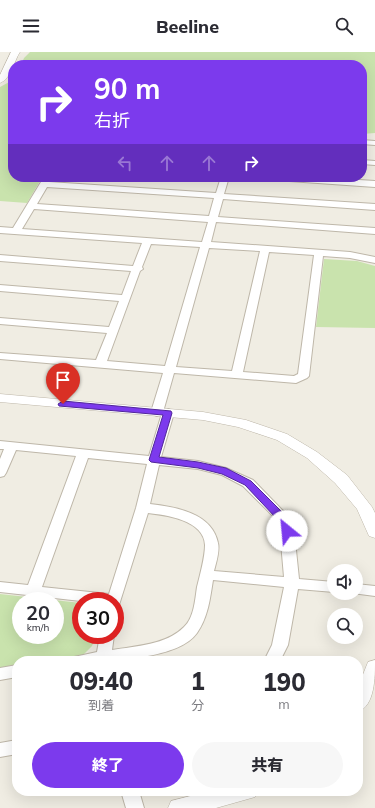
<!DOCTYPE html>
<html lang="ja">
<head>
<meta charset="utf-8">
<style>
	:root { --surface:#fff; --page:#f7f7f7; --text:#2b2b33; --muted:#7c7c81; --accent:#7c3aed }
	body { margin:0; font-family:Mulish,"Noto Sans JP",sans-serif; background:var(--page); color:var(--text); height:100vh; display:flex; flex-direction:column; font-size:15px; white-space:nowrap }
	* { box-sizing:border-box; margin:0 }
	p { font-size:13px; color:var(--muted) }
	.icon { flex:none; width:22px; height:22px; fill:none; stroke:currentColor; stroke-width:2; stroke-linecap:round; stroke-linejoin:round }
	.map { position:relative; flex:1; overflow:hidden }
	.sheet { position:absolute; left:12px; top:604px; width:351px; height:140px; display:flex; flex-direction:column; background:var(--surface); border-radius:16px; box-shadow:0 4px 16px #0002 }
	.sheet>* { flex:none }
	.banner { position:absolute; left:8px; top:8px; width:359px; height:122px; border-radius:16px; box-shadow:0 4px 16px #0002; background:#7c3aed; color:#fff; overflow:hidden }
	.fabs { position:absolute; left:327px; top:512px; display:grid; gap:8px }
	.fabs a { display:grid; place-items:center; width:36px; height:36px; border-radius:50%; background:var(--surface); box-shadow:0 4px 16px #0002; font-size:20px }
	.speed { position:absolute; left:12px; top:540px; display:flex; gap:8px; font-size:20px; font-weight:700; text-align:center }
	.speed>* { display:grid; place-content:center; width:52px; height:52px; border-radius:50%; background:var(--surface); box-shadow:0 4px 16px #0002; line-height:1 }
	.speed small { font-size:10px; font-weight:400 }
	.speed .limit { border:6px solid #d22; background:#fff; color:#111 }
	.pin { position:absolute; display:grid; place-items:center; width:34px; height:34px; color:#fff; margin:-41px -17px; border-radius:50% 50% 50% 0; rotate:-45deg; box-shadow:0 0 4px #0007 }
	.pin .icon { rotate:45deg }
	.me { position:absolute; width:44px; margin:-22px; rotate:332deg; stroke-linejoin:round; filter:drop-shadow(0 0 3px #0008) }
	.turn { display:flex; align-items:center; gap:14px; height:84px; padding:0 20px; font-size:18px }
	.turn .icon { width:52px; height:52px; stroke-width:2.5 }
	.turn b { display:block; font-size:28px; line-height:34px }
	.lanes { display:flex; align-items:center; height:38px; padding:0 20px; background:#0003; justify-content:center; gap:20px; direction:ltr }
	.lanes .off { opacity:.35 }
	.eta { display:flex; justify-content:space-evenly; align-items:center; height:68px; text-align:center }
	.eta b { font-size:24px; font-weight:800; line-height:28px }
	.primary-button { display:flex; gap:8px; margin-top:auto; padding:8px 20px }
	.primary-button a { flex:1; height:46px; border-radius:24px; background:var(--accent); color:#fff; font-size:16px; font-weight:800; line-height:46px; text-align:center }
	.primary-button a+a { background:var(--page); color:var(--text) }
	header { display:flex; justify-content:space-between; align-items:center; height:52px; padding:0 20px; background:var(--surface); font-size:18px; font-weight:800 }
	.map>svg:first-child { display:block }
	.green { fill:#c9e3ad; fill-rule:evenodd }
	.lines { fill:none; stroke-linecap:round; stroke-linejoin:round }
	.minor-casing { stroke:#beb7a9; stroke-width:2 }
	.tertiary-casing { stroke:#beb7a9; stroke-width:1 }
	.minor { fill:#fff; fill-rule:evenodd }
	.tertiary { fill:#fff; fill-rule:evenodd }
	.route { fill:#7c3aed; stroke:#51269a }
</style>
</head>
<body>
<header><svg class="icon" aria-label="menu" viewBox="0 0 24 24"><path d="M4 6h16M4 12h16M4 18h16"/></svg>Beeline<svg class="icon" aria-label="search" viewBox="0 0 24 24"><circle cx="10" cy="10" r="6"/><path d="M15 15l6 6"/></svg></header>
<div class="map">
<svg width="375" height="756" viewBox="0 0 375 756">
	<rect width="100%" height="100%" fill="#f0ede3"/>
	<!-- green -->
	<path class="green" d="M30,0h345v81l-13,1v-69h-341l3,-7z
		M13,28v97h21l6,4 -13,22 -27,-2v-114z
		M324,207l33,2 18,5v62l-59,-1z
		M0,542l81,9v32h15l-4,11 -9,9 -39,6h-27v4l-17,3zM21,549h34v34h-34z"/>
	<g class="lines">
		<!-- minor casing -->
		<g class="minor-casing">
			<path id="minor" d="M362,88l13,1v4l-13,-1z
				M362,108l13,1v4l-13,-1z
				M44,125h8l-3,5 167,11 5,-16h8l-5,17 151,10v6l-152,-11 -5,18 157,11v6l-159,-12 -5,20 139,10 25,5v6l-25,-5 -27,-2 -14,120 -2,2 -11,5 -122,-10 -11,39 5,-3 4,2 2,2 -13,44 37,4 28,7 27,12 35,36 6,15 5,48 35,3v10l-36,-3 -10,56 -8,16h-16l8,-16 12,-58 -71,-7c-3,19 -5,37 -16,53 -20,28 -94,28 -126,28l3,-4 23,-5 3,-17h14l-2,15c24,-4 54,-5 72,-23 10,-9 11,-27 13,-40 3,-12 8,-30 8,-42 -1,-25 -39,-30 -57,-32l-29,92 -4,1v-5h-34l-81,-9v-10l28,3 48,-129 -60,-6 -10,23 -2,3 -4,1v-18l4,-10h-4v-8l149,15 13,-43 -5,3 -4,-2 -2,-2 12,-39 -163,-14v-6l96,7 11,-27 -107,-9v-6l109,9 10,-26 -119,-10v-6l122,10 9,-24 -131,-10v-6l133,11 9,-23 -142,-10v-6l13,1zM47,135l167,11 -5,18 -172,-12zM34,157l174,13 -6,20 -180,-13zM151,192l49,3 -35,119 -58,-5 33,-90 3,-2 -1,-2zM209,196l51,3 -28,120 -56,-4zM269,200l45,3 -16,119 -4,2 -51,-4zM88,406l59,6 -11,44 -27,86 -67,-7zM159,413l39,4 24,6 21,11 32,32 5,13 4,46 -70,-6c2,-8 6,-20 4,-28 -6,-30 -42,-36 -68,-39z
				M271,125h40l64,4v6l-100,-7z
				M356,532l19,2v10l-23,-3h4z
				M17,613v12l-17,3v-12z
				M17,688v14l-17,3v-14z
				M121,739h18l5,17h-18z"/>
		</g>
		<!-- tertiary casing -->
		<g class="tertiary-casing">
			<path id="tertiary" d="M11,0h9c-6,9 -9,27 -20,31v-8z
				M0,342l203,18 43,8 41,14 30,18 30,23 25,32 3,6v25l-6,-2 -12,-27 -22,-26 -28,-25 -30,-18 -39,-13 -35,-7 -203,-18z
				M375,608c0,18 0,45 -17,52v-25l10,-25z
				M210,739h48l-3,6 -39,11h-48l3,-7z"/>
		</g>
		<!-- minor -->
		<use href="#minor" class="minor"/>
		<!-- tertiary -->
		<use href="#tertiary" class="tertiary"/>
	</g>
	<!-- route -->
	<path class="route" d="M63,349l108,10 1,2 -13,44 39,5 28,6 25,13 33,33 8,17 -1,2h-7l-8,-15 -31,-33 -23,-11 -24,-6 -47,-6 -2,-2 14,-45 -104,-9 -1,-2z"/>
</svg>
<div class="fabs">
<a><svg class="icon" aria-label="sound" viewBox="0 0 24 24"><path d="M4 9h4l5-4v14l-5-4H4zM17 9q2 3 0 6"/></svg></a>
<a><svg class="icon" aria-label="search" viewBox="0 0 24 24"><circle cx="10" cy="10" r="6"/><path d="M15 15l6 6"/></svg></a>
</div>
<div class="speed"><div>20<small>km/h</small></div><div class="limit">30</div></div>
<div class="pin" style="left:63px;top:352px;background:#d93025"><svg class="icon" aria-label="arrive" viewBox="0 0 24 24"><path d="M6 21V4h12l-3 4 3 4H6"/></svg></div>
<svg class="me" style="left:287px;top:479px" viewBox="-20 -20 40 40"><circle r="19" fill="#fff"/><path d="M0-13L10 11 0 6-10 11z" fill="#7c3aed"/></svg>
<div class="banner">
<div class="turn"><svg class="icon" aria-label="right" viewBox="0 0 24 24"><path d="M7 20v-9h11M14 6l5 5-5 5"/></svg><div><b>90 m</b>右折</div></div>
<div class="lanes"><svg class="icon off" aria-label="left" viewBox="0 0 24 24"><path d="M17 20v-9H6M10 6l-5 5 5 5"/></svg><svg class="icon off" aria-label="ahead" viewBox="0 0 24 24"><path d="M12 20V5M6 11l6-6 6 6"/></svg><svg class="icon off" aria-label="ahead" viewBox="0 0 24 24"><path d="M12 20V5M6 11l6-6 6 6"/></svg><svg class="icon" aria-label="right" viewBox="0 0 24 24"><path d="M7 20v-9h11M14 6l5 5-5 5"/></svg></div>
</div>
<section class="sheet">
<div class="eta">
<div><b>09:40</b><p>到着</p></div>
<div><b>1</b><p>分</p></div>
<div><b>190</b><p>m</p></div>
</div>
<div class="primary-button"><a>終了</a><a>共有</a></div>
</section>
</div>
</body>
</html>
